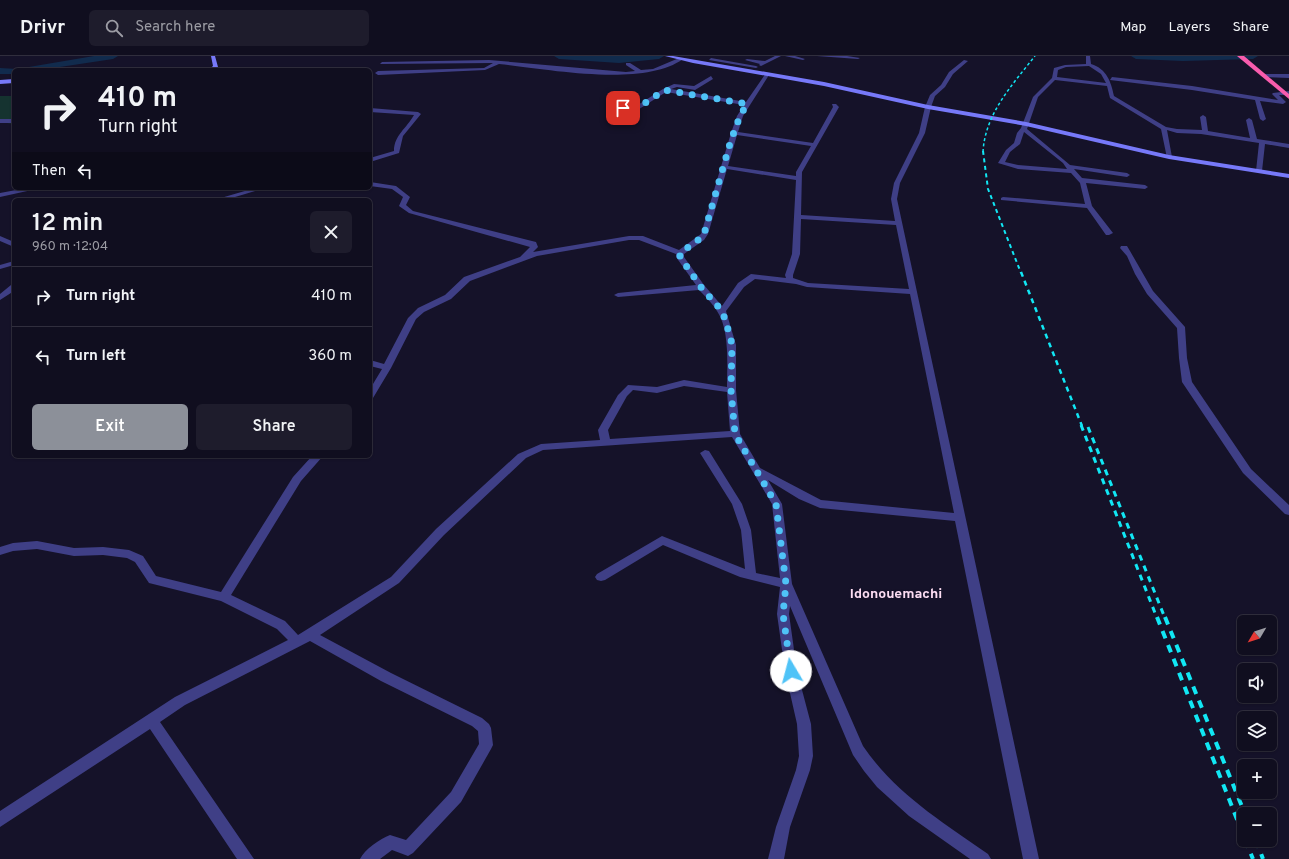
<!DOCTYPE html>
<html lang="en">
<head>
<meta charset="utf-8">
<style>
	:root { --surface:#100e1f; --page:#1e1c2c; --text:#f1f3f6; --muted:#9c9ca4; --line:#302e3d; --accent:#8c9099 }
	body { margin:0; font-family:Overpass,sans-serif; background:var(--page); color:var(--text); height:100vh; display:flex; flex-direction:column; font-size:15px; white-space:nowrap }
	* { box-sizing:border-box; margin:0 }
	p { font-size:13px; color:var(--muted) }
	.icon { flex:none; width:22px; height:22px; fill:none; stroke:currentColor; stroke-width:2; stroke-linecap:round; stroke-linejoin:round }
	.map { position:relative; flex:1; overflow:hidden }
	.drawer { position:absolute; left:12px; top:142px; width:360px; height:260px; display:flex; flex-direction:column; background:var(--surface); border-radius:6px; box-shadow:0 1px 3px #0004,0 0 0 1px var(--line) }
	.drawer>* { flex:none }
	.top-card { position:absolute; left:12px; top:12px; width:360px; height:122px; border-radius:6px; box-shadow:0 1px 3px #0004,0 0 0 1px var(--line); background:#100e1f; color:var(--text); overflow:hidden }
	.needle { width:26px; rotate:231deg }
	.tools { position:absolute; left:1237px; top:559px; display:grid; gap:8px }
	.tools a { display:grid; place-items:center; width:40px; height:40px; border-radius:6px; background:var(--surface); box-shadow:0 1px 3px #0004,0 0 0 1px var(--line); font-size:20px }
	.pin { position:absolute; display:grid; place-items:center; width:34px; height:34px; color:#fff; margin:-17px; border-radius:8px; box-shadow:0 2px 6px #0006 }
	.me { position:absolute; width:44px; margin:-22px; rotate:352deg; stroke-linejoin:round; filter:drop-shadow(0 0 3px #0008) }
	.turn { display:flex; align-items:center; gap:14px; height:84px; padding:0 20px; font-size:18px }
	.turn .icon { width:52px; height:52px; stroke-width:2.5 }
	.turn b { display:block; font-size:28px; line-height:34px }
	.then { display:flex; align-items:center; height:38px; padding:0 20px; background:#0003; gap:8px; font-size:15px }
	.round { display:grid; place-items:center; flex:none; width:42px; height:42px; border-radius:6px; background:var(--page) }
	.headline { display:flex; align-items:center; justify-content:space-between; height:68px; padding:0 20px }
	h1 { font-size:24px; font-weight:600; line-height:30px }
	.cta { display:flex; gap:8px; margin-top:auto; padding:8px 20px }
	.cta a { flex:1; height:46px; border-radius:6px; background:var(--accent); color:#fff; font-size:16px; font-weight:600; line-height:46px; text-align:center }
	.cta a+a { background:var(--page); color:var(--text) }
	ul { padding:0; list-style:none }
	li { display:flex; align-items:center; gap:12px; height:60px; padding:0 20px; border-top:1px solid var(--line) }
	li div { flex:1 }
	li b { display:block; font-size:15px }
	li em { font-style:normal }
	header { display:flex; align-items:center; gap:24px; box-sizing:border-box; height:56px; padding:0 20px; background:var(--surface); border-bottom:1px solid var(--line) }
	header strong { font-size:19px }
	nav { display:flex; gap:22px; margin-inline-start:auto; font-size:14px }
	.search { width:280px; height:36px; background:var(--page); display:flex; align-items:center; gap:10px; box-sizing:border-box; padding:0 14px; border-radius:6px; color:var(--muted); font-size:15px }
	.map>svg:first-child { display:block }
	.green { fill:#153330 }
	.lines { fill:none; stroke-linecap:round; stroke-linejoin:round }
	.river { fill:#112b4d; fill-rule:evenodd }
	.street { fill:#3f3f86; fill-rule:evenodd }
	.secondary { fill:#7779f9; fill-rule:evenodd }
	.highway { fill:#f85cad; fill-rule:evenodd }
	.rail-far4 { stroke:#11e7f4; stroke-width:1.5; stroke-dasharray:3 2.5; stroke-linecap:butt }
	.rail-far3 { stroke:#11e7f4; stroke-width:2; stroke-dasharray:4 3.5; stroke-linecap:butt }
	.rail-far2 { stroke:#11e7f4; stroke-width:2.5; stroke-dasharray:5 4.5; stroke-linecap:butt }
	.rail-far1 { stroke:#11e7f4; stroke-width:3; stroke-dasharray:6 5.5; stroke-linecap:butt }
	.rail { stroke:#11e7f4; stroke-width:4; stroke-dasharray:8 7; stroke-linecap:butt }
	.route { stroke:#4fc3f7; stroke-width:7; stroke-dasharray:0 12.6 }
	.labels { text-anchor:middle; stroke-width:4; stroke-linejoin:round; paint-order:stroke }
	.quarter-label { font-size:14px; font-weight:bold; fill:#fdddf3; stroke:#151229 }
</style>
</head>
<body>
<header>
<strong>Drivr</strong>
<div class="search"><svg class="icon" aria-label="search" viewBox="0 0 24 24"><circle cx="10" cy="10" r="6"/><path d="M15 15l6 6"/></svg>Search here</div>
<nav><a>Map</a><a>Layers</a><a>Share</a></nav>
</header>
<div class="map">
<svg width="1289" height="803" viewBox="0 0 1289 803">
	<rect width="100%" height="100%" fill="#151229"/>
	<!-- green -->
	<path class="green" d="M0,40h14v28l-14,-2z"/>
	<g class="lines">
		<!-- river -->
		<path class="river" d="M94,0h24l-5,3 -73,11h-26v4h-14v-6l17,1z
			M554,0h110l-5,3 -40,4 -60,-4z
			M1131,0h127l-5,3 -70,2 -47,-2z"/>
		<!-- street -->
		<path class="street" d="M775,0h6l-20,10 -2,-1 1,-1 -15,-4 2,-1 18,2z
			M785,0h10l10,3 -2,1z
			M817,0h30l13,2 -2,1z
			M1086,0h4l1,8c16,5 20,18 23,32l52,31 11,2 25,1 -2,-13 3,-2 3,2 2,14 42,7 -4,-18 3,-2 3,2 5,19 32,5v4l-24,-4 -3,27 -3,2 -3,-2 3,-28 -58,-9 -24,-1 -10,-3 5,27 -5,1 -6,-29 -51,-31 -3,-12 -52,-6 -17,17 -11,32 43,36 57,8 3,2 -3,2 -53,-8 8,9 63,7 3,2 -3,2 -59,-6 6,23 21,27 -4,2h-3l-19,-27 -86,-8v-2l2,-1 82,7 -5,-21 -9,-10 -53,-4 -20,-6 8,-13 8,-7 3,-10 4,-5 12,-31 19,-19 2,-10 11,-3 21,-1zM1089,10l12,8 5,9 -49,-6 1,-7 8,-3zM1024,76l39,31 4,6 -49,-4 -13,-3 5,-10 10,-8z
			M679,2l4,1c-40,29 -136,10 -184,5l-14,6 -107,5 -3,-2 3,-2 106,-3 9,-5 -113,1 2,-2 107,-2 137,12 9,-1 -9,-6v-2h4l11,7 12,-1z
			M711,2l45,8 2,1 -2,1 -47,-8z
			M964,4l4,1 -15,13 -8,13 -10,9 -4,11 -6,26 -25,50 -3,16 142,660h-16l-68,-338 -135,-13 -21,-9 -31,-19 14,24 10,80 71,162c32,47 79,76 125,108l3,5h-21l-61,-43 -32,-29 -13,-16 -11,-16 -63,-149 -1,8 8,57 14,53 2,32 -3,14 -20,57 -6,32h-16l8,-32 20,-57 3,-14 -2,-32 -12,-53 -8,-57 3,-27 -40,-10 -77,-32 -58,35 -4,1 -4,-1 -2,-3 2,-3 65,-38 83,33 -4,-39 -9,-26 -32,-51 5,-3 4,1 33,53 9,26 5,43 24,5 -8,-74 -40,-67 -189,13 -17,8 -82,77 -45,48 -79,52 71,38 91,45 7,6 2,4 2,17 -2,4 -30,53 -48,51 -5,3 -16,-6 -12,9h-20c5,-10 20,-20 30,-24l16,5 45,-48 28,-48 -1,-13 -6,-5 -91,-45 -71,-40 -125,64 -25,17 94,137h-17l-87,-130 -150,98v-16l175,-114 113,-57 -11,-11 -56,-28 -72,-18 -14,-21 -8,-4 -24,-3 -29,1 -37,-7 -24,2 -13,4v-8l13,-4 24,-2 37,7 29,-1 26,3 14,6 13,20 65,16 72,-115 19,-21h11l-22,25 -70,114 54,26 13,14 93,-58 45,-48 82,-75 23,-10 59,-4 -2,-10 20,-35 10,-10 29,2 27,-7 43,7c0,-22 3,-57 -10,-76 -5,-8 -12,-15 -18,-21l-81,7 -4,-2 4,-2 78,-8 -20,-28v-3l-37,-14h-10l-92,16 -67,25 -19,18 -27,13 -8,7 -25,49 -18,30 -3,1v-10l12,-20 -12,-3v-6l14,4 24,-46 10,-10 27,-13 19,-18 56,-20 10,-10 -121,-34 -10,-7 4,-9 -11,-8 -22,-3v-4l26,4 14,11 -4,8 7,6 123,31 2,5 -5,5 96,-16h14l36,14 22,-16 30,-101 6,-17 7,-11 -78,-13 -52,33 -3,-2 1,-1 17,-11 -20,-5 3,-2 21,4 30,-19 11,-5 20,2 17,-10 2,3 -18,11 -18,-3 -6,2 75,13 20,-29 3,2 -26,41 -5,16 75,11 20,-36 -1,-3h4l3,3 -37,65 -1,43 94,6 -4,-22 3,-16 25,-50 6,-26 5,-12 11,-10 8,-13zM737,79l74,11 -15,26v4l-68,-10zM727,113l69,11 -4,74 -7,21 1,3 -35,-4 -13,9 -16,23 -18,-21 -20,-28v-3l20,-14 4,-6zM801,163l95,6 13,64 -101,-6 -15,-5v-3l7,-21zM755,223l41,5 11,3 103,7 44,219 -133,-13 -61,-32 -20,-34 -4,-44v-45l-10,-34 18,-24zM684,330l43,6 3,39 -120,8 -2,-9 19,-34 6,-6 24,3z
			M1264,18h25v4l-27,-1z
			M1112,21l80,9 86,14 -6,-6 1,-1 16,-2v4h-10l7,7 -3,2 -23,-3 6,18 -3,2 -3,-2 -5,-19 -63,-10 -82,-10z
			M370,52l48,4 3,2 -18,22 -4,17 -29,9v-4l24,-7c0,-16 13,-23 20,-36l-44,-3z
			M0,63h14v4h-14z
			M27,132h14l-41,9v-4z
			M255,132h10l-40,12h-11z
			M0,180l14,6v5l-14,-6z
			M1121,190h6l3,5 23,40 32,36 2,31 5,24 59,87 38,36v10l-4,-1 -42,-41 -61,-91 -3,-24 -2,-30 -30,-34 -12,-20 -8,-18 -7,-8z
			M14,205v4l-14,4v-4z
			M11,229h3v6l-14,9v-6z"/>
		<!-- secondary -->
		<path class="secondary" d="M211,0h4l3,11 -4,3h-6l5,-4z
			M665,0h8l151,26 104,23 98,17 143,33 120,19v4l-120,-19 -143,-33 -98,-17 -104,-23 -131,-23z
			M14,23v4l-14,1v-4z"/>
		<!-- highway -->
		<path class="highway" d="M1237,0h7l45,38v5z"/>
		<!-- rail-far4 -->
		<path class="rail-far4" d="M983,96c2,-38 29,-67 52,-96"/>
		<!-- rail-far3 -->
		<path class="rail-far3" d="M983,95l5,38 33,84"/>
		<!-- rail-far2 -->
		<path class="rail-far2" d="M1021,216l61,154"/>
		<!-- rail-far1 -->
		<path class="rail-far1" d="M1081,369l76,193
			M1088,371l77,191"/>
		<!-- rail -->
		<path class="rail" d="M1157,561l87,220
			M1165,561l80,197
			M1245,784l8,19
			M1256,784l7,19"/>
	</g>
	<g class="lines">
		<!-- route -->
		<path class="route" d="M623,52l11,2 31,-20 82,14 -7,12 -9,24 -27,94 -3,4 -21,15v4l21,30 21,24 4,11 6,22 -1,46 4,44 41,70 10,80 -3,30 8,57"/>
	</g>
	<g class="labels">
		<!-- quarter labels -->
		<g class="quarter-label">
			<text x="896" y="542">Idonouemachi</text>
		</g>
	</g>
</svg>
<div class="tools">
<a><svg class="needle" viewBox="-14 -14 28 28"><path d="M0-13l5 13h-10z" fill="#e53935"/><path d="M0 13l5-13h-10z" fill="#9c9ca4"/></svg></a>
<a><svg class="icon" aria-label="sound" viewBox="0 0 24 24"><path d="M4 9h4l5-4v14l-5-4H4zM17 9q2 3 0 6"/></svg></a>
<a><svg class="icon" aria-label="layers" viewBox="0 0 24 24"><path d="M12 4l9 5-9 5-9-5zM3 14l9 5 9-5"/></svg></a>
<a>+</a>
<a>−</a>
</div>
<div class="pin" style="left:623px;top:52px;background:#d93025"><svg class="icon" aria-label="arrive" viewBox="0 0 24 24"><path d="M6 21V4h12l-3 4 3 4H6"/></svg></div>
<svg class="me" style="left:791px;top:615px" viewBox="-20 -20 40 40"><circle r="19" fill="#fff"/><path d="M0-13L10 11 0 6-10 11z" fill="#4fc3f7"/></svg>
<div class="top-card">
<div class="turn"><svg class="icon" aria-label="right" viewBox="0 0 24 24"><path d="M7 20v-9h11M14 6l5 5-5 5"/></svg><div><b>410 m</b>Turn right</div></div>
<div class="then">Then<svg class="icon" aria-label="left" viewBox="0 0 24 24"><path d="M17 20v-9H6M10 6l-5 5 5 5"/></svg></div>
</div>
<section class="drawer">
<div class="headline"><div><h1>12 min</h1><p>960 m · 12:04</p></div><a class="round"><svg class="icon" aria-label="close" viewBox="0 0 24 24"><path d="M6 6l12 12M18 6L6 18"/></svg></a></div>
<ul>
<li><svg class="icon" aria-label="right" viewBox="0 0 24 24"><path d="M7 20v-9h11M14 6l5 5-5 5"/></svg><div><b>Turn right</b></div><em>410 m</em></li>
<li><svg class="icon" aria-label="left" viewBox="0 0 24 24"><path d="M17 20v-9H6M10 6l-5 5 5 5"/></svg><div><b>Turn left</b></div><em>360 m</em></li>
</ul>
<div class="cta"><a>Exit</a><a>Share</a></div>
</section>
</div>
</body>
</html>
